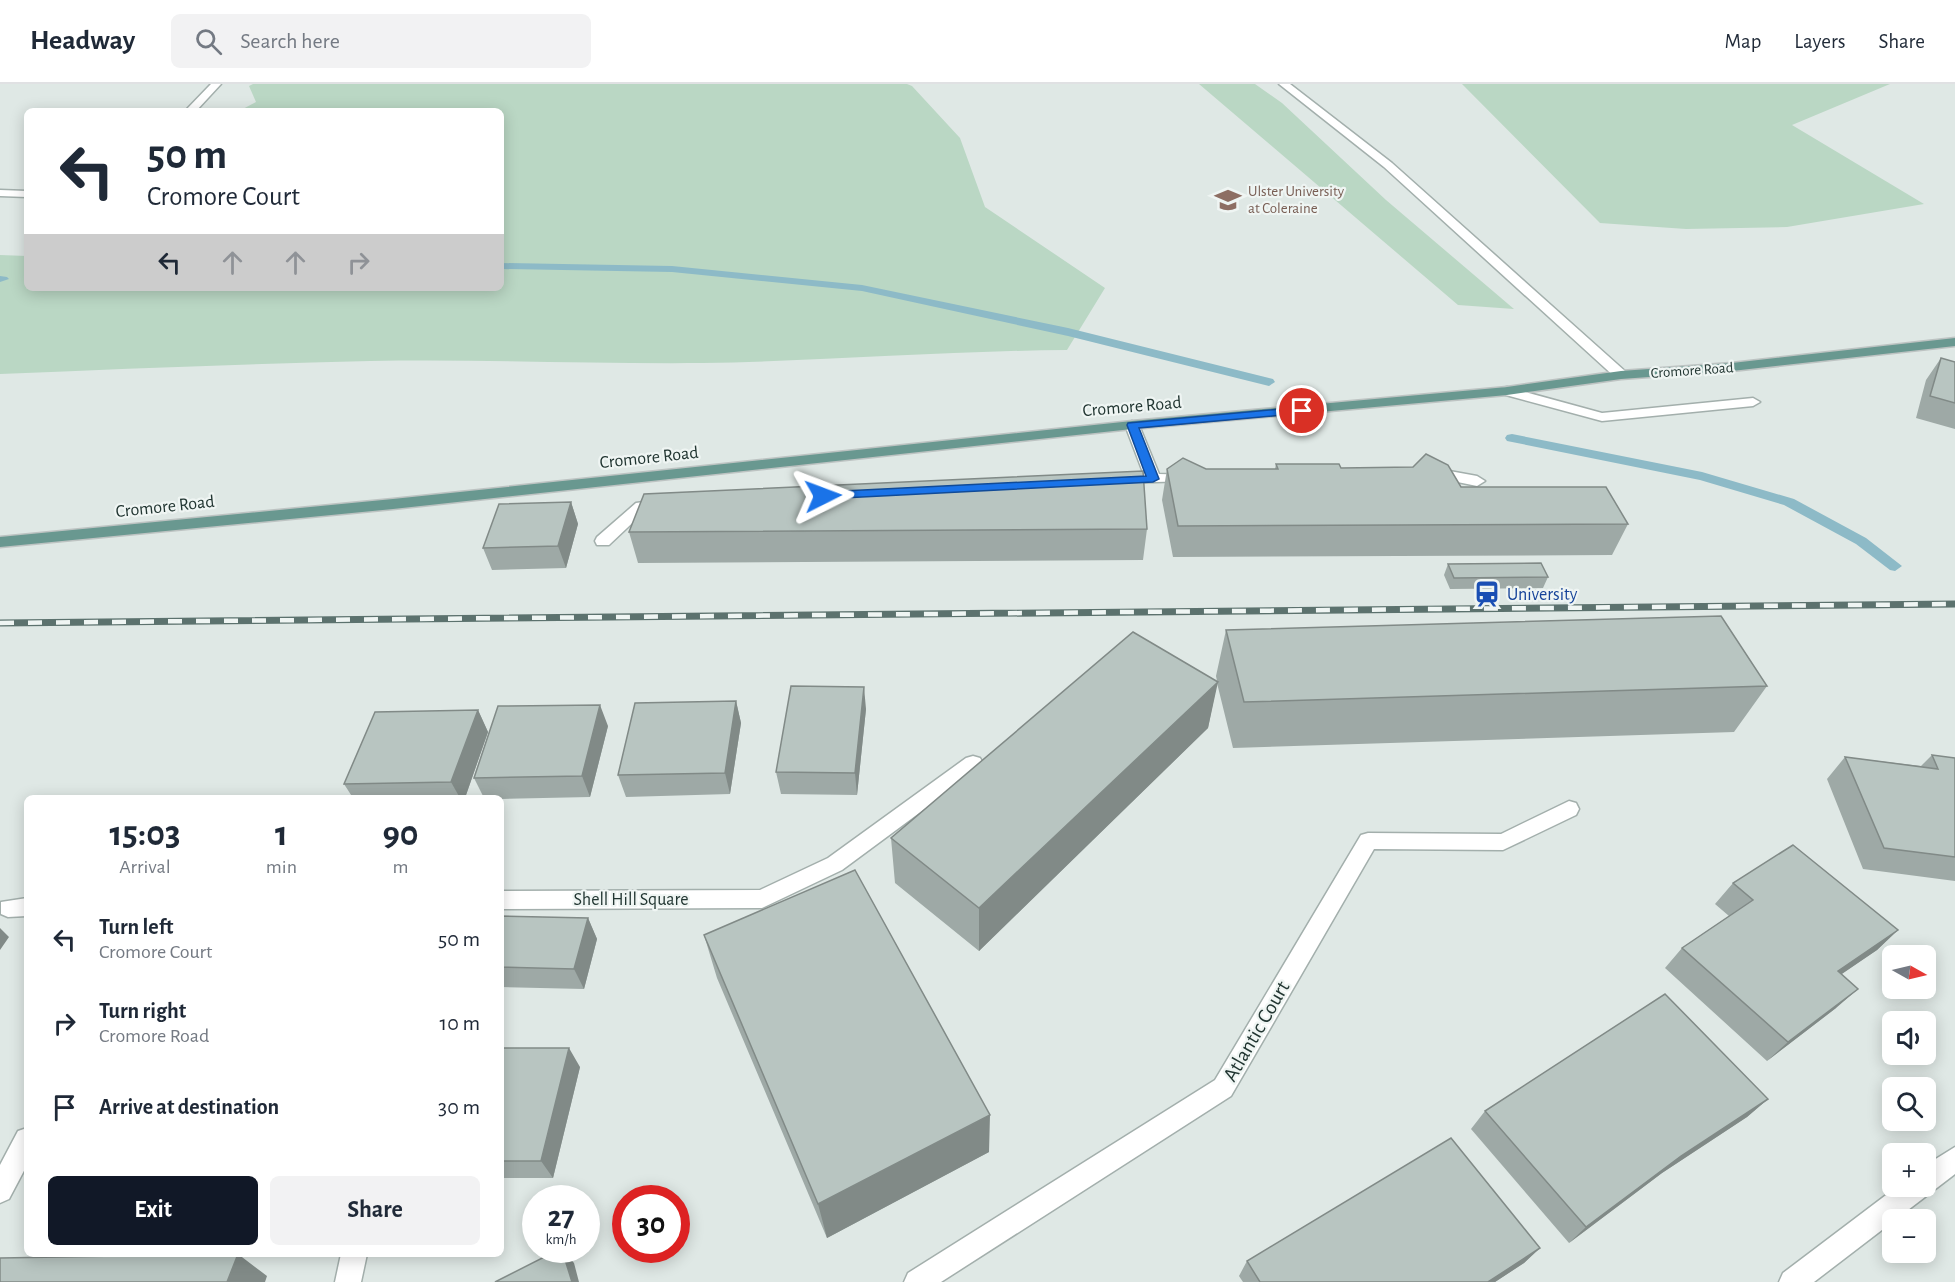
<!DOCTYPE html>
<html lang="en">
<head>
<meta charset="utf-8">
<style>
	:root { --surface:#fff; --page:#f2f2f3; --text:#1f2937; --muted:#747a83; --line:#e0e1e3; --accent:#111827 }
	body { margin:0; font-family:"Alegreya Sans",sans-serif; background:var(--page); color:var(--text); height:100vh; display:flex; flex-direction:column; font-size:22px; white-space:nowrap }
	* { box-sizing:border-box; margin:0 }
	p { font-size:20px; color:var(--muted) }
	.icon { flex:none; width:33px; height:33px; fill:none; stroke:currentColor; stroke-width:2; stroke-linecap:round; stroke-linejoin:round }
	.map { position:relative; flex:1; overflow:hidden }
	.drawer { position:absolute; left:24px; top:711px; width:480px; height:462px; display:flex; flex-direction:column; background:var(--surface); border-radius:9px; box-shadow:0 3px 15px #0003 }
	.drawer>* { flex:none }
	.guide { position:absolute; left:24px; top:24px; width:480px; height:183px; border-radius:9px; box-shadow:0 3px 15px #0003; background:#fff; color:var(--text); overflow:hidden }
	.needle { width:39px; rotate:98deg }
	.tools { position:absolute; left:1882px; top:861px; display:grid; gap:12px }
	.tools a { display:grid; place-items:center; width:54px; height:54px; border-radius:9px; background:var(--surface); box-shadow:0 3px 15px #0003; font-size:30px }
	.speed { position:absolute; left:522px; top:1101px; display:flex; gap:12px; font-size:30px; font-weight:700; text-align:center }
	.speed>* { display:grid; place-content:center; width:78px; height:78px; border-radius:50%; background:var(--surface); box-shadow:0 3px 15px #0003; line-height:1 }
	.speed small { font-size:15px; font-weight:400 }
	.speed .limit { border:9px solid #d22; background:#fff; color:#111 }
	.pin { position:absolute; display:grid; place-items:center; width:51px; height:51px; color:#fff; margin:-26px; border:3px solid #fff; border-radius:50%; box-shadow:0 2px 6px #0007 }
	.me { position:absolute; width:66px; margin:-33px; rotate:87deg; stroke-linejoin:round; filter:drop-shadow(0 0 4px #0008) }
	.turn { display:flex; align-items:center; gap:21px; height:126px; padding:0 24px; font-size:27px }
	.turn .icon { width:78px; height:78px; stroke-width:2.5 }
	.turn b { display:block; font-size:42px; line-height:51px }
	.lanes { display:flex; align-items:center; height:57px; padding:0 24px; background:#0003; justify-content:center; gap:30px; direction:ltr }
	.lanes .off { opacity:.35 }
	.eta { display:flex; justify-content:space-evenly; align-items:center; height:102px; text-align:center }
	.eta b { font-size:36px; font-weight:700; line-height:42px }
	.primary-button { display:flex; gap:12px; margin-top:auto; padding:12px 24px }
	.primary-button a { flex:1; height:69px; border-radius:9px; background:var(--accent); color:#fff; font-size:24px; font-weight:700; line-height:69px; text-align:center }
	.primary-button a+a { background:var(--page); color:var(--text) }
	ul { padding:0; list-style:none }
	li { display:flex; align-items:center; gap:18px; height:84px; padding:0 24px }
	li div { flex:1 }
	li b { display:block; font-size:22px }
	li em { font-style:normal }
	header { display:flex; align-items:center; gap:36px; box-sizing:border-box; height:84px; padding:0 30px; background:var(--surface); border-bottom:2px solid var(--line) }
	header strong { font-size:28px }
	nav { display:flex; gap:33px; margin-inline-start:auto; font-size:21px }
	.search { width:420px; height:54px; background:var(--page); display:flex; align-items:center; gap:15px; box-sizing:border-box; padding:0 21px; border-radius:9px; color:var(--muted); font-size:22px }
	.map>svg:first-child { display:block }
	.green { fill:#bad7c4 }
	.lines { fill:none; stroke-linecap:round; stroke-linejoin:round }
	.stream { fill:#8dbac7; fill-rule:evenodd }
	.minor-casing { stroke:#a3afac; stroke-width:3 }
	.major-casing { stroke:#bdc3c2; stroke-width:3 }
	.minor { fill:#fff; fill-rule:evenodd }
	.major { fill:#699890; fill-rule:evenodd }
	.rail-casing { stroke:#5c726e; stroke-width:7 }
	.rail { stroke:#eff5f3; stroke-width:4.5; stroke-dasharray:14; stroke-linecap:butt }
	.wall { fill:#9ea9a6 }
	.shaded-wall { fill:#818a87 }
	.building { fill:#b8c5c1; stroke:#818a87; stroke-width:1.5 }
	.route { fill:#1a73e8; stroke:#114b97; stroke-width:1.5 }
	.labels { text-anchor:middle; stroke-width:4.5; stroke-linejoin:round; paint-order:stroke }
	.far-education-label { font-size:15px; fill:#785e54; stroke:#eff5f3; text-anchor:start }
	.far-street-label { font-size:15px; fill:#223632; stroke:#eff5f3 }
	.street-label { font-size:18px; fill:#223632; stroke:#eff5f3 }
	.transit-label { font-size:18px; fill:#164399; stroke:#eff5f3; text-anchor:start }
	.near-street-label { font-size:21px; fill:#223632; stroke:#eff5f3 }
</style>
</head>
<body>
<header>
<strong>Headway</strong>
<div class="search"><svg class="icon" aria-label="search" viewBox="0 0 24 24"><circle cx="10" cy="10" r="6"/><path d="M15 15l6 6"/></svg>Search here</div>
<nav><a>Map</a><a>Layers</a><a>Share</a></nav>
</header>
<div class="map">
<svg width="1955" height="1198" viewBox="0 0 1955 1198">
	<rect width="100%" height="100%" fill="#dfe8e5"/>
	<!-- green -->
	<path class="green" d="M253,0h654l5,2 48,52 25,69 120,81 -38,62c-121,1 -243,11 -364,13 -111,1 -222,-4 -333,-2 -123,3 -247,8 -370,13v-119l27,1v32h474v-177h-262l17,-9 -7,-16z
		M1199,0h56l27,19 104,97 128,109 -56,-4z
		M1462,0h428l-98,41 132,79 -137,23 -101,2 -86,-6z"/>
	<g class="lines">
		<!-- stream -->
		<path class="stream" d="M501,179l171,3 190,19 206,43 205,51 2,3 -6,4 -201,-50 -206,-45 -190,-19 -171,-3z
			M0,192l7,1 2,2 -9,3z
			M1512,350l190,38 92,27 72,39 36,28 -7,5 -5,-1 -34,-26 -72,-39 -84,-25 -193,-39 -2,-3 2,-3z"/>
		<!-- minor casing -->
		<g class="minor-casing">
			<path id="minor" d="M211,0h10l-25,27h-11z
				M1279,0h11l102,79 234,209 2,3 -2,3h-10l-232,-211z
				M0,106l27,1v6l-27,-1z
				M1507,303l95,26 151,-15 7,4 -7,4 -151,15 -100,-27 -2,-3 2,-3z
				M1132,337l7,4 20,49 35,1 3,3 -3,3 -78,2 -3,-3 3,-3 28,-2 -19,-50z
				M1433,384l44,8 8,5 -8,5 -49,-10 -3,-3 3,-3z
				M659,416l5,2 3,3 -3,3 -19,3 -36,34h-12l-2,-4 2,-4 39,-34z
				M973,672l7,2 3,5 -3,5 -138,102 -80,38 -261,1v-18l259,-1 68,-32 138,-100z
				M1569,717l7,2 3,6 -3,6 -73,35 -129,-1 -143,247 -290,186h-37l4,-9 307,-193 146,-245 7,-2 133,1z
				M27,814v18l-19,1 -7,-3v-12z
				M27,1044v37l-18,34 -9,4v-38l18,-34z
				M1955,1063v27l-141,108h-35l4,-9 115,-87h28v-21z
				M341,1170h26l-6,28h-26z"/>
		</g>
		<!-- major casing -->
		<g class="major-casing">
			<path id="major" d="M1955,254v8l-223,25 -111,8 -114,16 -375,34 -739,80 -393,38v-10l393,-38 739,-78 375,-34 114,-16 111,-8z"/>
		</g>
		<!-- minor -->
		<use href="#minor" class="minor"/>
		<!-- major -->
		<use href="#major" class="major"/>
		<!-- rail casing -->
		<g class="rail-casing">
			<path id="rail" d="M0,539l1955,-19"/>
		</g>
		<!-- rail -->
		<use href="#rail" class="rail"/>
	</g>
	<!-- wall -->
	<path class="wall" d="M1941,274l14,4v67l-39,-11 10,-38z
		M1276,380l65,4 120,19 167,37 -16,31 -439,2 -11,-57 5,-31h108z
		M571,418l7,22 -12,44 -74,2 -9,-22z
		M1147,445l-4,31 -505,3 -9,-31z
		M1448,480l100,13 -5,11 -93,1 -6,-14z
		M1226,546l541,56 -33,46 -501,16 -16,-65 -9,45 -229,223 -84,-68 -4,-45 326,-157 -1,-5z
		M736,617l5,22 -11,71 -104,3 -8,-22z
		M866,625l-9,86 -76,-1 -5,-22z
		M478,626l10,22 -23,66h-112l-9,-14z
		M608,642l-18,71 -89,2v-1h-17l-10,-20z
		M1932,671l23,3v123l-92,-12 -36,-90 18,-22 76,9z
		M1733,799l165,47 -21,20 -36,24 -5,34 -69,53 -102,-93 17,-20 47,-32 -14,-12z
		M501,832l87,2 9,21 -13,50 -83,-2z
		M704,851l285,217 -162,86 -110,-260z
		M501,964l79,19 -27,111h-52z
		M1768,1015l-21,18 -85,56 -93,70 -98,-114 14,-18z
		M1540,1164l-16,15 -29,19h-252l-4,-6 8,-15z"/>
	<!-- shaded-wall -->
	<path class="shaded-wall" d="M571,418l7,22 -12,44 -8,-22z
		M1218,598l-10,46 -229,223v-43z
		M864,603l2,22 -9,86 -2,-22z
		M736,617l5,22 -11,71 -5,-21z
		M600,621l8,21 -18,71 -8,-21z
		M478,626l10,22 -23,66h-5l-9,-16z
		M588,834l9,21 -13,50 -10,-20z
		M0,844l9,9 -9,13z
		M1898,846l-21,20 -60,41 21,-20z
		M1858,905l-22,19 -69,53 21,-19z
		M569,964l11,19 -27,111 -12,-17z
		M1768,1015l-21,18 -85,56 -93,70 17,-16 95,-71z
		M990,1031l-1,37 -162,86 -9,-34z
		M1540,1164l-16,15 -29,19h-7z
		M562,1166l12,13 5,19h-7z
		M238,1170l29,22 -2,6h-38z"/>
	<!-- building -->
	<path class="building" d="M1941,274l14,4v41l-25,-7z
		M1426,370l22,11 13,22h145l22,37 -450,2 -11,-57 16,-11 23,11h72l-2,-5h63l2,4 72,-1z
		M1143,387l4,58 -518,3 15,-38z
		M571,418l-13,44 -75,2 16,-44z
		M1541,479l7,14 -94,1 -6,-14z
		M1721,532l46,70 -523,16 -18,-72z
		M1133,548l85,50 -239,226 -88,-70z
		M791,602l73,1 -9,86 -79,-1z
		M736,617l-11,72 -107,2 17,-72z
		M600,621l-18,71 -108,2 24,-72z
		M478,626l-27,72 -107,2 31,-72z
		M1932,671l23,3v99l-71,-9 -39,-91 93,12z
		M1793,761l105,85 -60,41 20,18 -70,53 -106,-94 71,-48 -20,-17z
		M855,786l135,245 -172,89 -114,-269z
		M501,832l87,2 -14,51 -73,-2z
		M1665,910l103,105 -87,57 -95,71 -101,-116z
		M501,964h68l-28,113h-40z
		M1451,1054l89,110 -52,34h-228l-13,-21z
		M558,1166h4l10,32h-77z
		M238,1170l-11,28h-227v-24z"/>
	<!-- route -->
	<path class="route" d="M1302,323l5,4 -2,2 -166,15 20,51 -6,3 -330,17 -5,-3 5,-4 323,-16 -19,-51 1,-2z"/>
	<!-- icons -->
	<defs>
		<g id="university-bare" transform="scale(2.07)"><path d="M0-5L7-2L0 1L-7-2ZM-4 1L0 2.5L4 1V4Q0 6-4 4Z" fill="#8d6e63" stroke="#eff5f3" stroke-width="2.5" paint-order="stroke"/></g>
		<g id="station-bare" transform="scale(2.07)"><path d="M-3-6H3Q5-6 5-4V2Q5 4 3 4L4.5 6H3L1.5 4h-3L-3 6H-4.5L-3 4Q-5 4-5 2V-4Q-5-6-3-6ZM-3.5-4v3h7v-3ZM-3.5 1v1.5H-2V1ZM2 1v1.5H3.5V1Z" fill="#1a4fb4" stroke="#eff5f3" stroke-width="2.5" paint-order="stroke"/></g>
	</defs>
	<g fill-rule="evenodd">
		<use href="#university-bare" x="1228" y="116"/>
		<use href="#station-bare" x="1487" y="510"/>
	</g>
	<g class="labels">
		<!-- far-education labels -->
		<g class="far-education-label">
			<text x="1248" y="112">Ulster University<tspan x="1248" dy="17">at Coleraine</tspan></text>
		</g>
		<!-- far-street labels -->
		<g class="far-street-label">
			<text transform="translate(1692 286) rotate(-4)" y="5">Cromore Road</text>
		</g>
		<!-- street labels -->
		<g class="street-label">
			<text transform="translate(1132 322) rotate(-5)" y="6">Cromore Road</text>
			<text transform="translate(649 373) rotate(-6)" y="6">Cromore Road</text>
			<text transform="translate(165 422) rotate(-6)" y="6">Cromore Road</text>
			<text x="631" y="821">Shell Hill Square</text>
		</g>
		<!-- transit labels -->
		<g class="transit-label">
			<text x="1507" y="516">University</text>
		</g>
		<!-- near-street labels -->
		<g class="near-street-label">
			<text transform="translate(1256 947) rotate(-60)" y="7">Atlantic Court</text>
		</g>
	</g>
</svg>
<div class="tools">
<a><svg class="needle" viewBox="-14 -14 28 28"><path d="M0-13l5 13h-10z" fill="#e53935"/><path d="M0 13l5-13h-10z" fill="#747a83"/></svg></a>
<a><svg class="icon" aria-label="sound" viewBox="0 0 24 24"><path d="M4 9h4l5-4v14l-5-4H4zM17 9q2 3 0 6"/></svg></a>
<a><svg class="icon" aria-label="search" viewBox="0 0 24 24"><circle cx="10" cy="10" r="6"/><path d="M15 15l6 6"/></svg></a>
<a>+</a>
<a>−</a>
</div>
<div class="speed"><div>27<small>km/h</small></div><div class="limit">30</div></div>
<div class="pin" style="left:1302px;top:327px;background:#d93025"><svg class="icon" aria-label="arrive" viewBox="0 0 24 24"><path d="M6 21V4h12l-3 4 3 4H6"/></svg></div>
<svg class="me" style="left:823px;top:412px" viewBox="-20 -20 40 40"><path d="M0-17L14 15 0 8-14 15z" fill="#1a73e8" stroke="#fff" stroke-width="4"/></svg>
<div class="guide">
<div class="turn"><svg class="icon" aria-label="left" viewBox="0 0 24 24"><path d="M17 20v-9H6M10 6l-5 5 5 5"/></svg><div><b>50 m</b>Cromore Court</div></div>
<div class="lanes"><svg class="icon" aria-label="left" viewBox="0 0 24 24"><path d="M17 20v-9H6M10 6l-5 5 5 5"/></svg><svg class="icon off" aria-label="ahead" viewBox="0 0 24 24"><path d="M12 20V5M6 11l6-6 6 6"/></svg><svg class="icon off" aria-label="ahead" viewBox="0 0 24 24"><path d="M12 20V5M6 11l6-6 6 6"/></svg><svg class="icon off" aria-label="right" viewBox="0 0 24 24"><path d="M7 20v-9h11M14 6l5 5-5 5"/></svg></div>
</div>
<section class="drawer">
<div class="eta">
<div><b>15:03</b><p>Arrival</p></div>
<div><b>1</b><p>min</p></div>
<div><b>90</b><p>m</p></div>
</div>
<ul>
<li><svg class="icon" aria-label="left" viewBox="0 0 24 24"><path d="M17 20v-9H6M10 6l-5 5 5 5"/></svg><div><b>Turn left</b><p>Cromore Court</p></div><em>50 m</em></li>
<li><svg class="icon" aria-label="right" viewBox="0 0 24 24"><path d="M7 20v-9h11M14 6l5 5-5 5"/></svg><div><b>Turn right</b><p>Cromore Road</p></div><em>10 m</em></li>
<li><svg class="icon" aria-label="arrive" viewBox="0 0 24 24"><path d="M6 21V4h12l-3 4 3 4H6"/></svg><div><b>Arrive at destination</b></div><em>30 m</em></li>
</ul>
<div class="primary-button"><a>Exit</a><a>Share</a></div>
</section>
</div>
</body>
</html>
